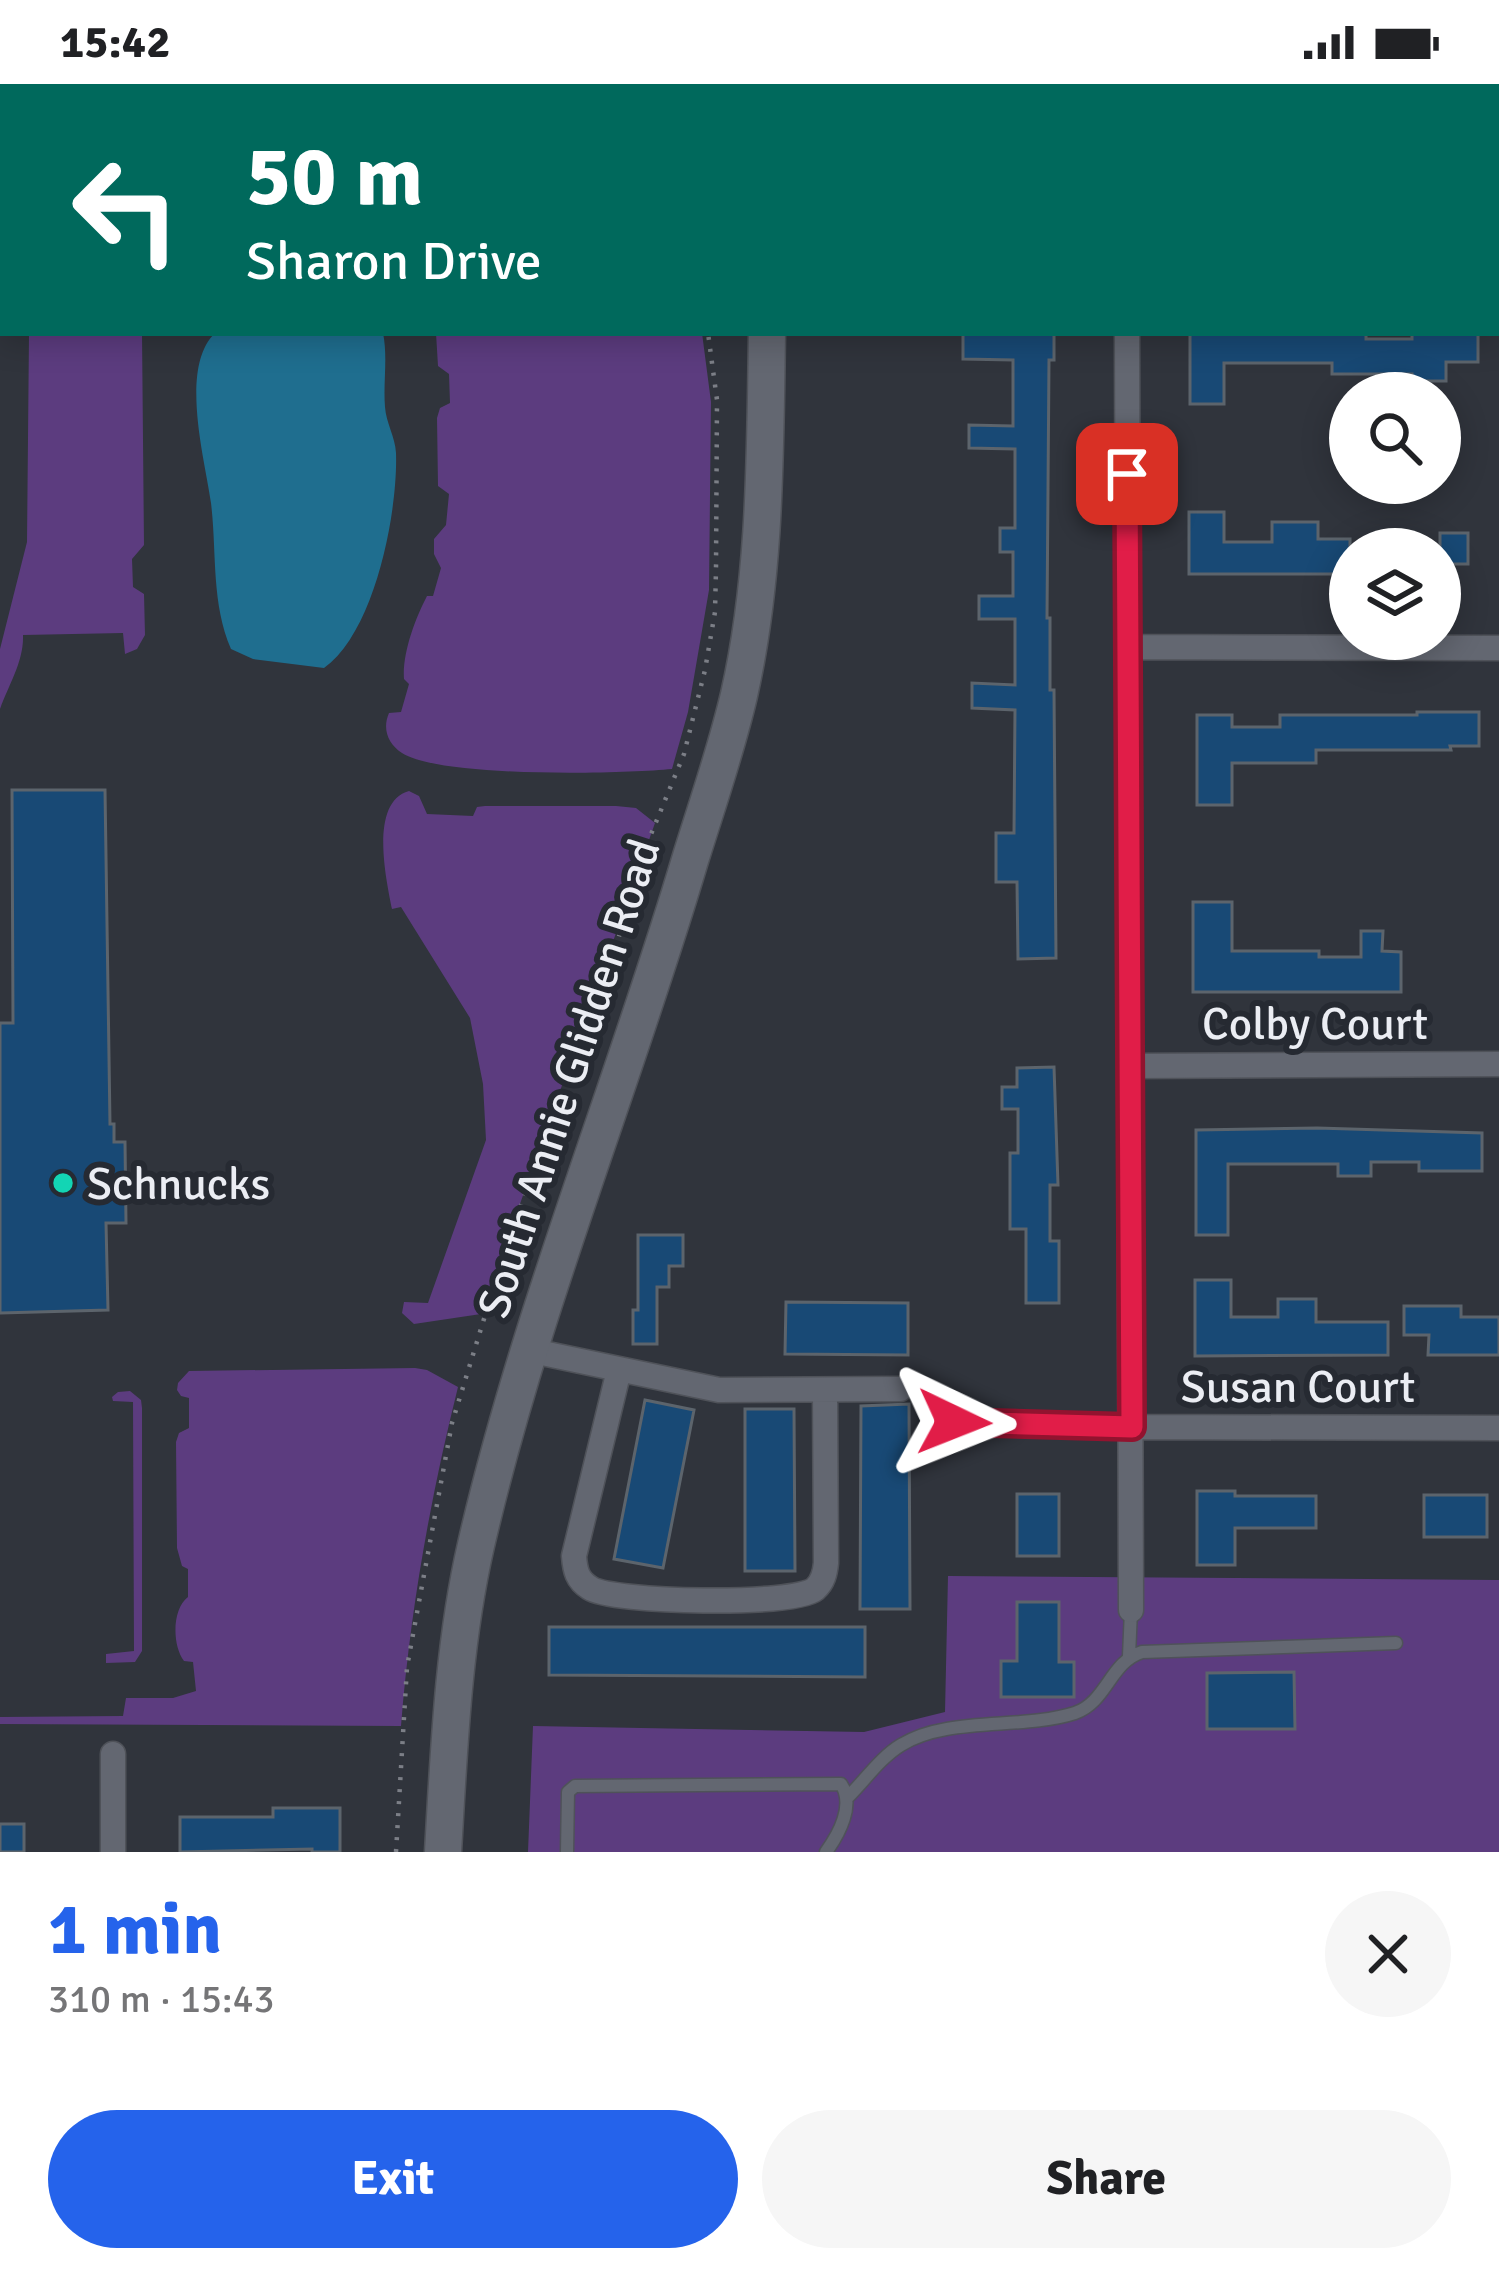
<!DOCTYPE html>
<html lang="en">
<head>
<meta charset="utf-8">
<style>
	:root { --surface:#fff; --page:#f6f6f6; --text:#202124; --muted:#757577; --accent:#2563eb }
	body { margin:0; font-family:Signika,sans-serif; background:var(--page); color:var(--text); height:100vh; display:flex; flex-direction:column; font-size:45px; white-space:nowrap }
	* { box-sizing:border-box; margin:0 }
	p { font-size:39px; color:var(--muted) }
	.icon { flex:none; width:66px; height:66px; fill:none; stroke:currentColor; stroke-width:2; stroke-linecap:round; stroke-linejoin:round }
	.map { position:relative; height:1768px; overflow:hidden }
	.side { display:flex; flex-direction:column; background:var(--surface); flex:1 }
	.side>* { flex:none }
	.top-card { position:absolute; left:0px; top:0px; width:1500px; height:252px; box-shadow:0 6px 30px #0003; background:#00695c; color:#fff; overflow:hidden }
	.fabs { position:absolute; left:1329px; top:288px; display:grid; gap:24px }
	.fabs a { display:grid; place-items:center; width:132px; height:132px; border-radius:50%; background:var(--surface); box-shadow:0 6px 30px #0003; font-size:60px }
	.pin { position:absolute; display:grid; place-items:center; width:102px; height:102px; color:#fff; margin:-51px; border-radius:24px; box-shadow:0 6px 18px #0006 }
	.me { position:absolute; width:132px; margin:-66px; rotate:92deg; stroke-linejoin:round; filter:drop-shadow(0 0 9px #0008) }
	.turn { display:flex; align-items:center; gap:42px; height:252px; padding:0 48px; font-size:54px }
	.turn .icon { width:156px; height:156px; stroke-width:2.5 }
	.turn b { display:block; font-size:84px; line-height:102px }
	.round { display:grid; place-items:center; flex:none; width:126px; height:126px; border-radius:63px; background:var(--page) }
	.summary { display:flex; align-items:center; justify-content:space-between; height:204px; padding:0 48px }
	h1 { font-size:72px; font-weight:700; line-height:90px; color:var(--accent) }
	.action { display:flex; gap:24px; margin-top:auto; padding:24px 48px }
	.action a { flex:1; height:138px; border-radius:72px; background:var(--accent); color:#fff; font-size:48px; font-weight:700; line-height:138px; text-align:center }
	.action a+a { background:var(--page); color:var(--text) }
	.status { display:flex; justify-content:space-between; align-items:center; height:84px; padding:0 60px; background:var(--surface); direction:ltr }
	.status svg { height:33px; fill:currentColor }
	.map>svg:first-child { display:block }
	.green { fill:#5c3c7f }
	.water { fill:#1f6e8f }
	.building { fill:#184975; stroke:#5c646c; stroke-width:3 }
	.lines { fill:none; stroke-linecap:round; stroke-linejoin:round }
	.service-casing { stroke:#4f5259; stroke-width:15 }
	.minor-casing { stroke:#4f5259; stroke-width:27 }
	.secondary-casing { stroke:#4f5259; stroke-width:39 }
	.path { stroke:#7c7f87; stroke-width:4.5; stroke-dasharray:3 9; stroke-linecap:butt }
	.service { stroke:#636771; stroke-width:12 }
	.minor { stroke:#636771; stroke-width:24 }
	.secondary { stroke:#636771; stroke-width:36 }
	.route-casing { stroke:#92132f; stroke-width:30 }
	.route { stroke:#e11d48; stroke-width:21 }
	.poi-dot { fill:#13d5b4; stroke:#262a32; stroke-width:4.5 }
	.labels { text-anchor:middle; stroke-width:12; stroke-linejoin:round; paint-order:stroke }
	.street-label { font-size:45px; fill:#ebedf3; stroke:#262a32 }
	.poi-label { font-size:45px; fill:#ebedf3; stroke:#262a32; text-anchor:start }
</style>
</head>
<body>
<div class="status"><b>15:42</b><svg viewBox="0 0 49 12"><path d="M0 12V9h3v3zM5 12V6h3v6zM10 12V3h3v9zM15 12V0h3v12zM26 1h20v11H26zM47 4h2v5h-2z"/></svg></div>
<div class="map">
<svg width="1499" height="1768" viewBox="0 0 1499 1768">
	<rect width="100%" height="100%" fill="#30343c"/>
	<!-- green -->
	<path class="green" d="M29,249h113l2,212 -12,14 1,28 11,7 1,41 -8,14 -12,5 -2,-21 -100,2c1,26 -14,49 -23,74v-60l27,-107z
		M436,249h266l9,69 -2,188 -21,122 -16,57c-52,5 -230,9 -270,-16 -14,-9 -20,-24 -13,-40l12,-1 8,-28 -5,-5c-2,-25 11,-60 23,-83h6l8,-28 -7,-14v-15l12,-14 3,-31 -11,-8 -1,-68 3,-10 10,-5 -1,-29 -11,-8z
		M409,707l10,5 8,18 46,2 4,-9 8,-1h131l20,2 19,15 -174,491 -67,10 -12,-11 2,-11 24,1 58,-163 -3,-56 -13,-66 -69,-111 -9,2c-6,-30 -23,-107 17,-118z
		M415,1284l12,2 31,17c-28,112 -48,225 -57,339l-401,-2v-7l123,-1 3,-18h47l23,-7 -3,-29 -9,-1c-12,-16 -12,-52 4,-64v-28l-6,-3 -5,-18 -1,-106 3,-9 10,-5v-30l-8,-2 -4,-6 1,-7 11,-12z
		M130,1307l11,9 1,8v243l-7,11 -29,1v-9l28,-3 -1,-249 -20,-1 -1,-4 6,-5z
		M948,1492l551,4v272h-971l5,-126 331,6 81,-20z"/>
	<!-- water -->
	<path class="water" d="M215,249h168c5,24 0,50 2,74 1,16 10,29 11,46 2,59 -21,179 -72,215l-71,-9 -22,-10c-20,-47 -14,-96 -20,-146 -6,-44 -32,-135 4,-170z"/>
	<!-- building -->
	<path class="building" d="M963,249h91v27h-5l-2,258h3v72h4l2,268 -38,1 -1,-77h-21v-49h18l1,-123 -43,-2v-25l43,2v-66h-36v-23h34v-44h-13v-24h15v-79l-46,-1v-23l44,1v-66l-50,-1z
		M1190,249h176v6h46v-6h66v29h-32v19h-34v-7h-80v-11h-108v41h-34z
		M1189,428h35v30h48v-20h46v17h32v35h-161z
		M1440,449h28v31h-28z
		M1417,628h62v34h-29l1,4h-135v13h-84v42h-35v-90h35v12h48v-12h137z
		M12,706h93l5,334h4v18h11l1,81h-20l2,87 -108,3v-290h13z
		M1193,818h39v49h87v6h42v-26h22l-1,20 19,1v40h-208z
		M1054,983l4,118h-8v56h9v62h-33v-74h-16v-76h8v-44h-16v-22h15v-19z
		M1317,1044l165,5v38h-63v-9h-48v14h-33v-12h-110v71h-32v-105z
		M638,1151h45v31h-14v21h-12v57h-24v-34h5z
		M1195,1196h36v37h47v-18h38v23h72v33l-193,1z
		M786,1218l122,1v52l-123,-1z
		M1404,1222h57v11h38v38h-71l1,-20h-25z
		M645,1316l49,10 -31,158 -49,-9z
		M909,1320l1,205h-50l1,-203z
		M745,1325h49l1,162h-50z
		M1197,1407h38v5h81v32h-81v37h-38z
		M1017,1410h42v62h-42z
		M1424,1411h63v42h-63z
		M1017,1518h42v60h15v35h-73v-36h16z
		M549,1543h316v50l-316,-2z
		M1294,1588l1,57h-88v-56z
		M273,1724h67v44h-28v-3l-132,3v-35h93z
		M0,1740h24v28h-24z"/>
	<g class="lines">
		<!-- service casing -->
		<g class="service-casing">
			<path id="service" d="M124,3v-3
				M189,3v-3
				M638,3v-3
				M1129,1572l2,-46
				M848,1713c17,-17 33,-40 53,-52 46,-29 121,-15 174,-32 32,-11 35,-51 67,-61l254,-9
				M567,1768l1,-60 7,-6 266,-2c14,21 -2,50 -15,68"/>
		</g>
		<!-- minor casing -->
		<g class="minor-casing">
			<path id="minor" d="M0,177h3
				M1497,177h2
				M1127,249l4,1277
				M1128,563l371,1
				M1131,982l368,-2
				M528,1266l191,40 181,-1
				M619,1286l-45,186c1,14 3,24 16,32 23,15 205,18 225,1 8,-7 10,-16 11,-26l-1,-173
				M954,1338l179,5 366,1
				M113,1670v98"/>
		</g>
		<!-- secondary casing -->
		<g class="secondary-casing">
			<path id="secondary" d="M769,0v3
				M443,1768c6,-102 10,-207 33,-307 54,-234 146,-456 214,-685 17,-55 36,-109 49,-165 27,-119 26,-241 28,-362"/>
		</g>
		<!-- path -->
		<path class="path" d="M820,0v3
			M45,3v-3
			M0,113l3,-2
			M396,1768l11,-185 45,-244 55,-179 110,-301 30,-99 37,-90 21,-84 10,-58 1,-43 1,-169 -9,-67"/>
		<!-- service -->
		<use href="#service" class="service"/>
		<!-- minor -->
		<use href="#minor" class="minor"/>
		<!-- secondary -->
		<use href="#secondary" class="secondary"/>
	</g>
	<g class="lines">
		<!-- route casing -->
		<g class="route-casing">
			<path id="route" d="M954,1338l178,5 -5,-953"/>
		</g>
		<!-- route -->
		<use href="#route" class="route"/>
	</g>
	<!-- markers -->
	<circle class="poi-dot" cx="63" cy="1099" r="12"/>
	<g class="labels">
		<!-- street labels -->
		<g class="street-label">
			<text x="1315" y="955">Colby Court</text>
			<text transform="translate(568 994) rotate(-72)" y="16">South Annie Glidden Road</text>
			<text x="1298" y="1318">Susan Court</text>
		</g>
		<!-- poi labels -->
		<g class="poi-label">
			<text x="87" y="1115">Schnucks</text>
		</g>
	</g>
</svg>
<div class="fabs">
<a><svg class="icon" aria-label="search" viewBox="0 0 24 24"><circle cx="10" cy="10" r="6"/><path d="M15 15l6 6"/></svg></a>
<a><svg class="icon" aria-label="layers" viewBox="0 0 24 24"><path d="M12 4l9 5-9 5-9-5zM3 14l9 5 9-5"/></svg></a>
</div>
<div class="pin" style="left:1127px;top:390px;background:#d93025"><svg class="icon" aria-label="arrive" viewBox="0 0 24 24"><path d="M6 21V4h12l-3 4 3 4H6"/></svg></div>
<svg class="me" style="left:954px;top:1338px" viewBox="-20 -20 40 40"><path d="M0-17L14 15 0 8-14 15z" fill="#e11d48" stroke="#fff" stroke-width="4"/></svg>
<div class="top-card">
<div class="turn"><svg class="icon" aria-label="left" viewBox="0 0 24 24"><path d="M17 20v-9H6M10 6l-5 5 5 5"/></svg><div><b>50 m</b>Sharon Drive</div></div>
</div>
</div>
<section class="side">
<div class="summary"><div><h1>1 min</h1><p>310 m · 15:43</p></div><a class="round"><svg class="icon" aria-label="close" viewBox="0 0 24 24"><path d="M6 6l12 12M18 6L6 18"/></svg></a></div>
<div class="action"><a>Exit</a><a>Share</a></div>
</section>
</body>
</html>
